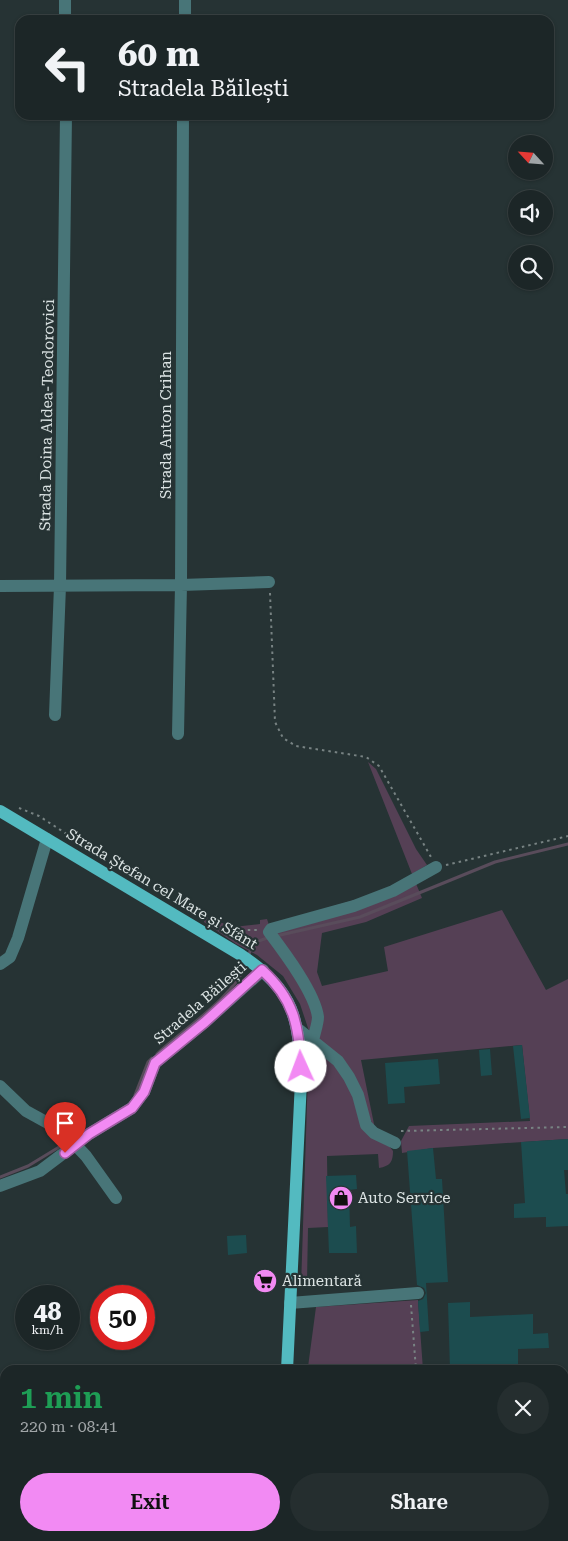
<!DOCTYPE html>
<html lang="en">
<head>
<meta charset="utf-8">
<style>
	:root { --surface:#1c2627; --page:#252e2f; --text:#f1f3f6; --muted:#a0a5a7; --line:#3a4344; --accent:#f28af3 }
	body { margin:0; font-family:"Roboto Serif",serif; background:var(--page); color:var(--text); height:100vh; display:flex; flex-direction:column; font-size:19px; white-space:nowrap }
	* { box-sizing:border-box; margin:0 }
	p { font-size:16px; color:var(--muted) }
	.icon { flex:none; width:28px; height:28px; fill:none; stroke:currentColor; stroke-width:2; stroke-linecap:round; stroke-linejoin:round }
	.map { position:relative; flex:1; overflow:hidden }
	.panel { position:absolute; left:0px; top:1365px; width:569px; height:176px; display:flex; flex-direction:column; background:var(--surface); border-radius:15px 15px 0 0; box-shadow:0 1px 4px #0004,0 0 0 1px var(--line) }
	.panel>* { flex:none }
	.top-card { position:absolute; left:15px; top:15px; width:539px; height:105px; border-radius:15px; box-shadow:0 1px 4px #0004,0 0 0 1px var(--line); background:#1c2627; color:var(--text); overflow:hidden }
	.needle { width:32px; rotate:296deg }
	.fabs { position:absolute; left:508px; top:135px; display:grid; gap:10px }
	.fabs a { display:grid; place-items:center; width:45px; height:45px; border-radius:50%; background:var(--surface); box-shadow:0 1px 4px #0004,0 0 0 1px var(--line); font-size:25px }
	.speed { position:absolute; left:15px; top:1285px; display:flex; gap:10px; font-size:25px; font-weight:700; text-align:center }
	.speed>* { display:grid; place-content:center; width:65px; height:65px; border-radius:50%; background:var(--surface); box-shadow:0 1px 4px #0004,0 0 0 1px var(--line); line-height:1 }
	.speed small { font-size:12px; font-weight:400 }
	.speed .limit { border:8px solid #d22; background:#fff; color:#111 }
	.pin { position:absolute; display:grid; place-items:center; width:42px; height:42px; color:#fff; margin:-51px -21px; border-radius:50% 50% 50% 0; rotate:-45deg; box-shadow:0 0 5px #0007 }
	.pin .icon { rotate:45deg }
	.me { position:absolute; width:55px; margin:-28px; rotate:358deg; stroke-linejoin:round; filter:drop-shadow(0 0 4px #0008) }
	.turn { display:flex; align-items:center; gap:18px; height:105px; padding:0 20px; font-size:22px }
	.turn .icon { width:65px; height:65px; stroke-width:2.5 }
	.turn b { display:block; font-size:35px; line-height:42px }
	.round { display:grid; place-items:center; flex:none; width:52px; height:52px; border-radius:26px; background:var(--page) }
	.summary { display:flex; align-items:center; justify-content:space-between; height:85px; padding:0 20px }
	h1 { font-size:30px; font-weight:600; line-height:38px; color:#1e9e55 }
	.action { display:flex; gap:10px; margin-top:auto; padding:10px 20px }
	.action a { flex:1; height:58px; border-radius:30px; background:var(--accent); color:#111; font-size:20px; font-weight:600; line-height:58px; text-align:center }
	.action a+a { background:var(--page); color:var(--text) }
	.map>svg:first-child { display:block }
	.green { fill:#554055 }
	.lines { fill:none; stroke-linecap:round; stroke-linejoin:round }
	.stream { stroke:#594c5b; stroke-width:3 }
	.building { fill:#1c4c4f }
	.path { stroke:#788383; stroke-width:2; stroke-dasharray:2.5 4; stroke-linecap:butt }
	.minor { stroke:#487578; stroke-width:12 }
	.major { stroke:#53bac0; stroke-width:12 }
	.route-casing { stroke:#9d5a9e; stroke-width:12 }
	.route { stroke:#f28af3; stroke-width:9 }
	.labels { text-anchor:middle; stroke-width:4.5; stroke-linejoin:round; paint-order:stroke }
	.street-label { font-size:15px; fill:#dbe3e3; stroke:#263334 }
	.poi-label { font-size:15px; fill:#dbe3e3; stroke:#263334; text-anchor:start }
</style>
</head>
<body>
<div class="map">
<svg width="568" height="1541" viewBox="0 0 568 1541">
	<rect width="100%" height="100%" fill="#263334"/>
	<!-- green -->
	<path class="green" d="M368,762l8,7 40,80 11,16 -15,9 10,24 -56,24 -44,11 -5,39 5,14 66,-15 -4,-24 118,-37 44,80 22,-11v160l-135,9 -31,5 -1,-12 8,-15 121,-5 -8,-76 -161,15 14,69 -11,-22 -55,-76 -9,-27 -17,-28 -26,-21 -21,-11 -32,-22v-6l29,11 27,-3v-4l7,-1 2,6 123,-36 20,-15z
		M309,1043l31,26 16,34 37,48c0,11 -3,15 -14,17l-1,-14 -51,2 1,71 -20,1 -1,54 -1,5h-5z
		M418,1300l5,70h-124l9,-3 8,-60z
		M289,1536h136l1,5h-137z"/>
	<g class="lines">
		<!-- stream -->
		<path class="stream" d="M276,936l84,-19 135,-55 73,-18
			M248,957l5,-14 17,-6
			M157,1054c25,-24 79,-58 89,-91
			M135,1095l13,-33 4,-4
			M0,1177l28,-11 41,-25"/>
	</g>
	<!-- building -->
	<path class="building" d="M522,1045l8,73 -9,1 -8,-73z
		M490,1049l2,26 -11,1 -2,-26z
		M438,1059l2,25 -36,3 1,16 -17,1 -3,-41z
		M568,1139v31h-4l2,24h2v32l-22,1v-10l-32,1v-14l11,-1 -4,-61z
		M433,1148l3,31h6l6,103 -22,1 3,48 -9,1 -2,-31 5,-2 3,-6 -2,-5 -7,-3 -10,-134z
		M356,1175l1,14 -8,1 1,37 6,-1 1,27h-28l-3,-77z
		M246,1235l1,18 -19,2 -1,-19z
		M259,1275l13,1 -1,11h-13z
		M470,1302v15l63,-3v20l15,-1 1,15 -31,1v19l-68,2 -2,-67z"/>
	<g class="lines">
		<!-- path -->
		<path class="path" d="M270,593l5,129 8,16 13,8 70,11 13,9 52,91
			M19,808l20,8 60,39
			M446,865l122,-29
			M216,925l17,5h25
			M401,1131l167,-4
			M411,1305l5,65"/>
		<!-- minor -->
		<path class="minor" d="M65,20v-20
			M185,20v-20
			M0,586l181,-1 88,-3
			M55,715l5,-129 6,-471
			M178,734l3,-149 2,-470
			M0,964l10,-7 8,-19 29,-99
			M298,1029l40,32 11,16 9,18 8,30 8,8 21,10
			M313,1041c1,-7 5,-17 5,-24 -3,-24 -34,-65 -49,-85l2,-3 83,-23 39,-15 43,-24
			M0,1086l26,25 29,16 11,8 20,21 30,42
			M0,1186l40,-15 49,-37 43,-26 12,-16 11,-29 50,-41 58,-52
			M290,1303l128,-10"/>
		<!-- major -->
		<path class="major" d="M0,811l241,144c55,37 58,64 60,126l-14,289
			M279,1541v-5"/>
	</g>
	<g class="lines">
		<!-- route casing -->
		<g class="route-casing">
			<path id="route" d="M65,1153l24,-19 43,-26 12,-16 11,-29 50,-41 57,-52c32,29 37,56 39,97"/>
		</g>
		<!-- route -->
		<use href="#route" class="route"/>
	</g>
	<!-- icons -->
	<defs>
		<g id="shop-disc" transform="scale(1.25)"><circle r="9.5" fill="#f28af3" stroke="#263334"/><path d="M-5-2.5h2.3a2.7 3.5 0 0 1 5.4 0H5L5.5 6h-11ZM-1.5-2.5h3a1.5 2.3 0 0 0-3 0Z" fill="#111"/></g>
		<g id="supermarket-disc" transform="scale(1.25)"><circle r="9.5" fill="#f28af3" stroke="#263334"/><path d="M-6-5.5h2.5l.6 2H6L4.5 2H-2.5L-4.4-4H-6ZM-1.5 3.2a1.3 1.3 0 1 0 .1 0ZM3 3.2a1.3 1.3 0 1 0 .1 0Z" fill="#111"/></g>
	</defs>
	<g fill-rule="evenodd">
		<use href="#shop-disc" x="341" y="1198"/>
		<use href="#supermarket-disc" x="265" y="1281"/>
	</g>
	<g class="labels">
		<!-- street labels -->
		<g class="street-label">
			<text transform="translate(47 415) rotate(-89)" y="5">Strada Doina Aldea-Teodorovici</text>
			<text transform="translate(166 425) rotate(-90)" y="5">Strada Anton Crihan</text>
			<text transform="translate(162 889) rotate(31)" y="5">Strada Ștefan cel Mare și Sfânt</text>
			<text transform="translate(200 1003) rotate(-41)" y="5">Stradela Băilești</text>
		</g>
		<!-- poi labels -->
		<g class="poi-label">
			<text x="358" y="1203">Auto Service</text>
			<text x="282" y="1286">Alimentară</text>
		</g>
	</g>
</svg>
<div class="fabs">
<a><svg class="needle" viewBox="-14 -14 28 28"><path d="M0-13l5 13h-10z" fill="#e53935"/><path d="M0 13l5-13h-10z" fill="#a0a5a7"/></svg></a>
<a><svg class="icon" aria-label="sound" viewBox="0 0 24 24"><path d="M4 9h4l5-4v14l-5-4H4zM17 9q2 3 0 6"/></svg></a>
<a><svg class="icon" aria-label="search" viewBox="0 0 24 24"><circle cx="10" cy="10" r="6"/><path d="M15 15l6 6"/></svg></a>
</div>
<div class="speed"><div>48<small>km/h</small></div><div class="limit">50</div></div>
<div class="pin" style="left:65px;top:1153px;background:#d93025"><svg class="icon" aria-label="arrive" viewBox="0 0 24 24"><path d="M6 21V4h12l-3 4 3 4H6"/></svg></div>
<svg class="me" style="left:301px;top:1067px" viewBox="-20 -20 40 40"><circle r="19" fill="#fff"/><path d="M0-13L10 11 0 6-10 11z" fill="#f28af3"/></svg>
<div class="top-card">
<div class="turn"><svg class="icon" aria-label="left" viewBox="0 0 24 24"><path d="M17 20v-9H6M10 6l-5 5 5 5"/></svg><div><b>60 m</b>Stradela Băilești</div></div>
</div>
<section class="panel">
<div class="summary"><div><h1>1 min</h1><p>220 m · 08:41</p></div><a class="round"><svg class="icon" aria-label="close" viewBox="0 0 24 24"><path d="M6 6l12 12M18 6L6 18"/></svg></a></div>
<div class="action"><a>Exit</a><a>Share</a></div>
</section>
</div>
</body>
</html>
